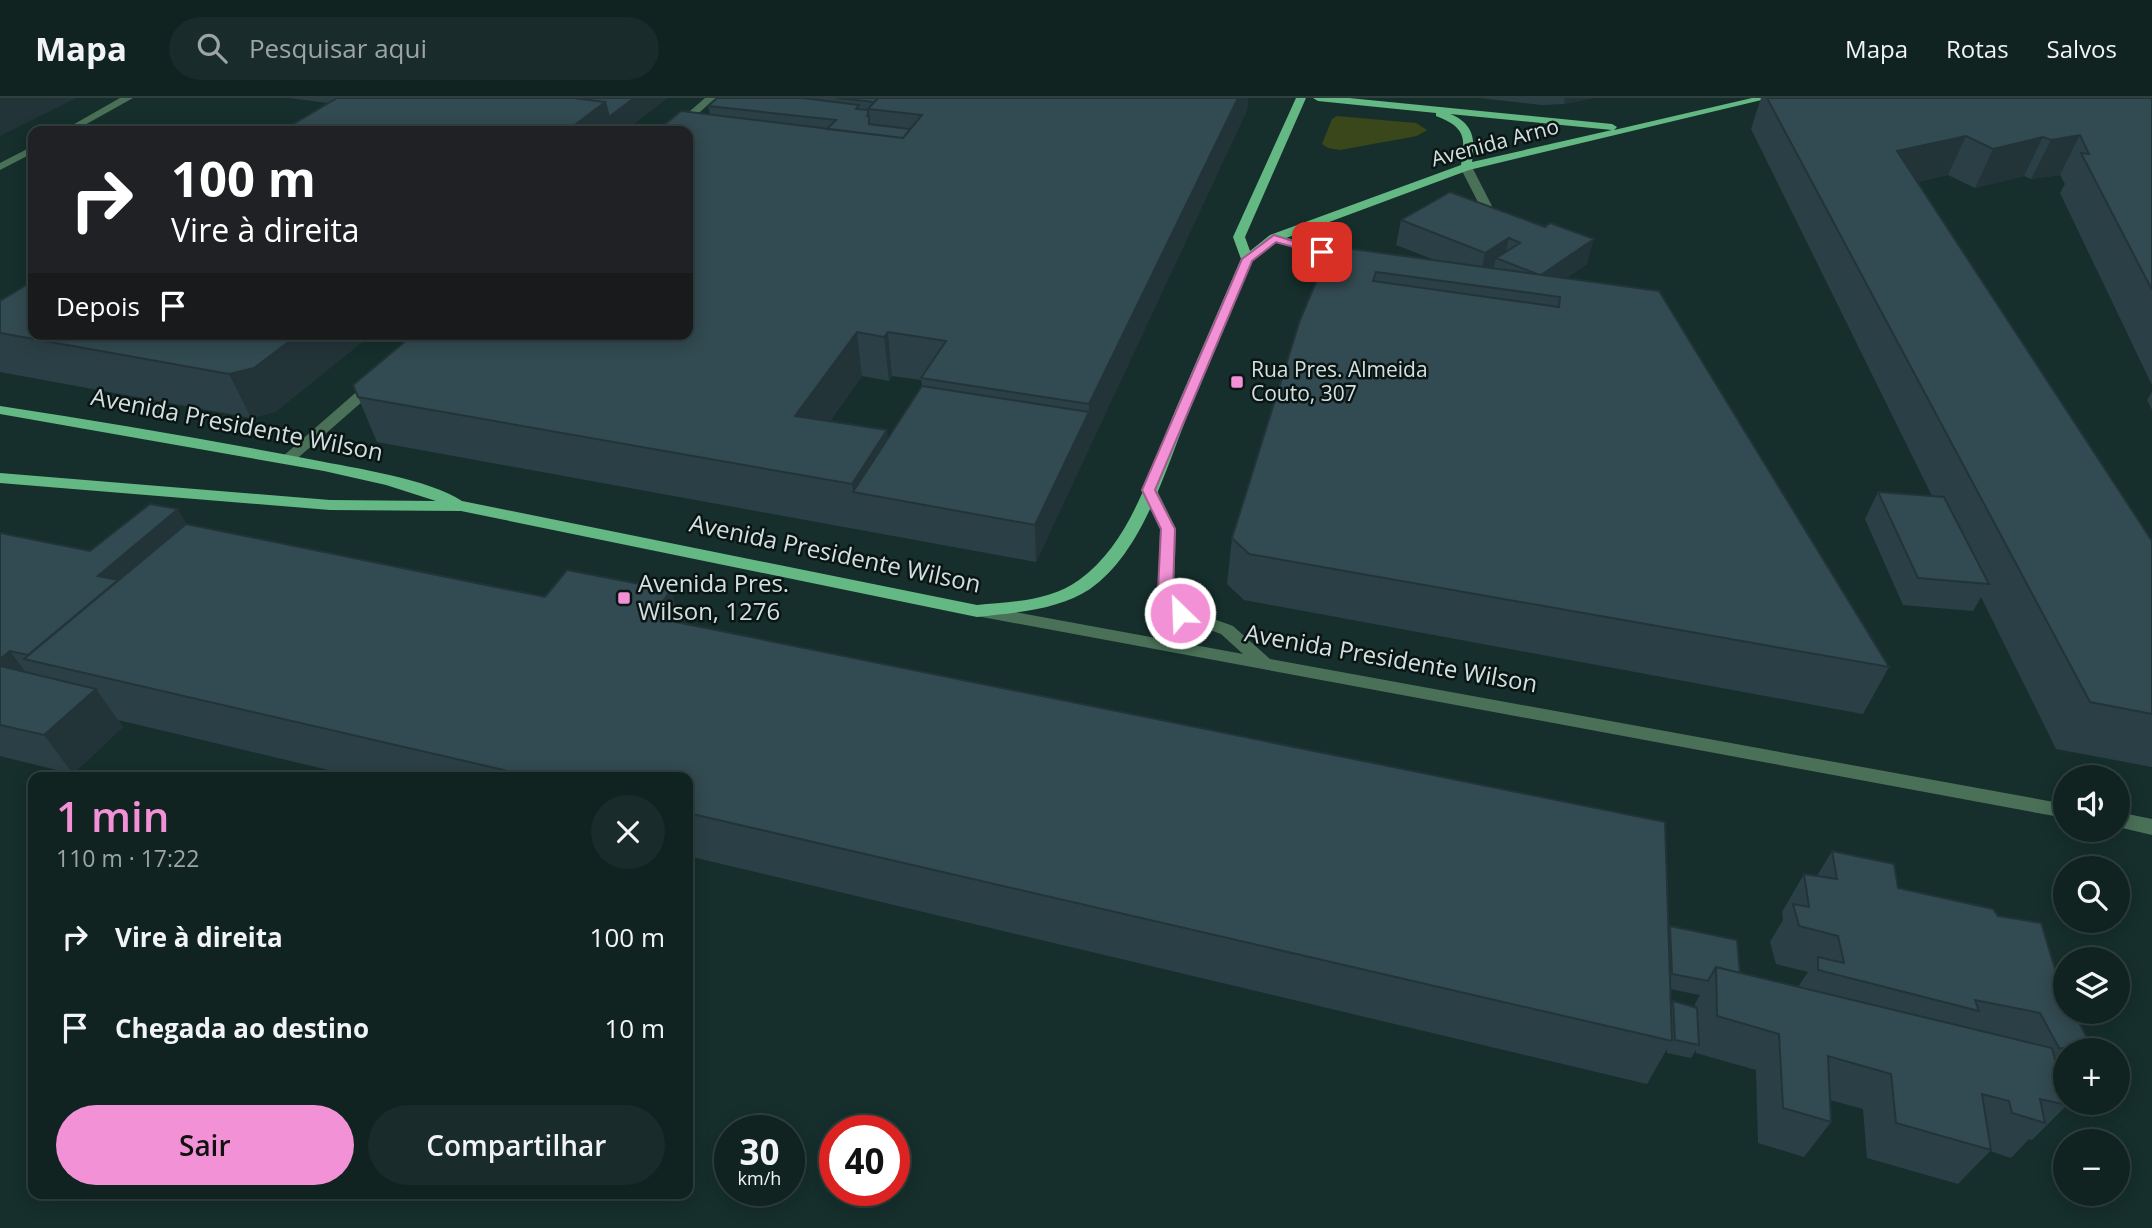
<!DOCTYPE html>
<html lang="pt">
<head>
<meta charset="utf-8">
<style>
	:root { --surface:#102321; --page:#192b2a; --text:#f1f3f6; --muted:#9ca4a5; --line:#30403f; --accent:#f391d6 }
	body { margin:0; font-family:"Open Sans",sans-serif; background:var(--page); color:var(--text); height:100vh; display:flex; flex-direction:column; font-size:26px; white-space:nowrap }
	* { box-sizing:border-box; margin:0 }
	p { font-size:23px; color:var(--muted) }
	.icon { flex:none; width:38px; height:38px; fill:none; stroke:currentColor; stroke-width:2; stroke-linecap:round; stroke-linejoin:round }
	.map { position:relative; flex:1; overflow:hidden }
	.panel { position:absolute; left:28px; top:674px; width:665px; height:427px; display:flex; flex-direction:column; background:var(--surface); border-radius:14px; box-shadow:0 4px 18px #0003,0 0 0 2px var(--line) }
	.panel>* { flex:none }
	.banner { position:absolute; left:28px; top:28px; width:665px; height:214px; border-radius:14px; box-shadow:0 4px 18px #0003,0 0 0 2px var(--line); background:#202124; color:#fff; overflow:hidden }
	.fabs { position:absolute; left:2053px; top:667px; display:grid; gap:14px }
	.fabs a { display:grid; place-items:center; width:77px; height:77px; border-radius:50%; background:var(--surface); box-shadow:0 4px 18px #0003,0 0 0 2px var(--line); font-size:35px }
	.speed { position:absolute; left:714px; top:1017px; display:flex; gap:14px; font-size:35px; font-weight:700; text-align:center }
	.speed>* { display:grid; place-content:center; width:91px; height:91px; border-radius:50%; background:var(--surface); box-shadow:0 4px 18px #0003,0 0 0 2px var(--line); line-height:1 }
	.speed small { font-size:18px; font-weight:400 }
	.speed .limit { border:10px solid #d22; background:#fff; color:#111 }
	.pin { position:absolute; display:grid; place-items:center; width:60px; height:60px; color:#fff; margin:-30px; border-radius:14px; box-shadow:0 4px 10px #0006 }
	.me { position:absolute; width:77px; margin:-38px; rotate:336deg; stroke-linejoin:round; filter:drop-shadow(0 0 5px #0008) }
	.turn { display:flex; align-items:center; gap:24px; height:147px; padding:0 28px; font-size:32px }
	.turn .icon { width:91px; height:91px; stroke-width:2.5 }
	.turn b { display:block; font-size:49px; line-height:60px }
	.then { display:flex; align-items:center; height:66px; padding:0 28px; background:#0003; gap:14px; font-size:26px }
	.round { display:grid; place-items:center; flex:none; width:74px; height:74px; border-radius:37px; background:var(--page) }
	.summary { display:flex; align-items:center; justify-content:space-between; height:119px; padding:0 28px }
	h1 { font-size:42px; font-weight:600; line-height:52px; color:var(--accent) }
	.primary-button { display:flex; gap:14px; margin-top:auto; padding:14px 28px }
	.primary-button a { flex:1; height:80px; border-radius:42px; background:var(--accent); color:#111; font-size:28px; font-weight:600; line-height:80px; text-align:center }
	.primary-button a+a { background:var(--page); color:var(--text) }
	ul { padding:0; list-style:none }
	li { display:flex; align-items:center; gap:21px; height:91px; padding:0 28px }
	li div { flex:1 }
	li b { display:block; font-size:26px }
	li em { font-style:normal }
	header { display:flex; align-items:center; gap:42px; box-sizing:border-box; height:98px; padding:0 35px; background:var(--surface); border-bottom:2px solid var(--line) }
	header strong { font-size:33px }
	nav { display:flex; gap:38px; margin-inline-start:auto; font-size:24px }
	.search { width:490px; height:63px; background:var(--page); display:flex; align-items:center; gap:18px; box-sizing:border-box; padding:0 24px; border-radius:38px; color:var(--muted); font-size:26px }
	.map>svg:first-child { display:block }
	.green { fill:#39471b }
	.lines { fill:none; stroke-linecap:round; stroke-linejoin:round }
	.minor { fill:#4a7157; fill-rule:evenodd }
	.major { fill:#64b883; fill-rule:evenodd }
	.wall { fill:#2b4046; fill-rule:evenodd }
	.shaded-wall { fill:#233439 }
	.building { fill:#324a51; stroke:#233439; stroke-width:2; fill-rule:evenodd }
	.route { fill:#f391d6; stroke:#9e5e8b; stroke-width:2 }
	.poi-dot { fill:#f391d6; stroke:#0a1514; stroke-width:2.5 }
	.labels { text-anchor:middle; stroke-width:5; stroke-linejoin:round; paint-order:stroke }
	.far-street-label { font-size:21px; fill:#d2e1df; stroke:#0a1514 }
	.far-poi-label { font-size:21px; fill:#d2e1df; stroke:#0a1514; text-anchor:start }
	.street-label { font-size:24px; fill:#d2e1df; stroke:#0a1514 }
	.poi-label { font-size:24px; fill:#d2e1df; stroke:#0a1514; text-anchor:start }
</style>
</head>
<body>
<header>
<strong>Mapa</strong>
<div class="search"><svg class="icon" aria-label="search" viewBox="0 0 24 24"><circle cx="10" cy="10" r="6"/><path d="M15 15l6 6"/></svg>Pesquisar aqui</div>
<nav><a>Mapa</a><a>Rotas</a><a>Salvos</a></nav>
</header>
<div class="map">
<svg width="2152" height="1130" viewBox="0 0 2152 1130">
	<rect width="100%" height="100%" fill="#162f2c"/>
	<!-- green -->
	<path class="green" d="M1337,18l79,7 11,7 -10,6 -77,14 -12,-2 -6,-4 10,-25z"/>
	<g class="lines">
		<!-- minor -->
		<path class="minor" d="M120,0h13l-59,33h-12z
			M705,0h11l-38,33h-11z
			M33,48v7l-33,17v-7z
			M1466,66l6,3 20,39 -5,23 -10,-3 3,-20 -20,-39z
			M1274,136l85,24 2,3 -6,4 -85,-24 -2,-3z
			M374,282l5,1v6l-87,76h-10l-2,-3 2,-3 87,-76z
			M1149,387l8,5 19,39 -2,61 12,19 47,17 37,33 795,145v14l-1094,-203 -2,-4 8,-6 266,49 -22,-20 -47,-17 -16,-27 2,-61 -19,-39z
			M2118,714l34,7v16l-34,-8z"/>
		<!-- major -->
		<path class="major" d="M1296,0h10l-61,139 5,14 20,-16 191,-70c5,-28 4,-38 -25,-49v-3l-118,-12 -5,-3h36l263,26 5,3 -3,3 138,-32h18l-301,72 -191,71 -26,20c-20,49 -41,98 -62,148 -24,58 -46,142 -100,180 -31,21 -77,24 -113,28l-516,-106 -131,-1 -330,-27v-10l330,27 106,1 -50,-16 -62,-14 -324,-57v-8c105,16 210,34 314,54 40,8 115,19 148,41l515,104c33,-3 74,-4 102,-25 53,-38 72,-112 96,-169 22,-51 44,-102 66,-152l-8,-22zM1450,16l162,16 -140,32c4,-23 1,-39 -22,-48z"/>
	</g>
	<!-- wall -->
	<path class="wall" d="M289,0h378l-42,33h-343l46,-28z
		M717,0h531l-1,12 -211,452 -659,-120 -24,-57 357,-271 -2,-8zM862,278l27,5 3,-5 29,4 1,6 -34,52 -58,-17z
		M1479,0h115l-30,6 -22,1z
		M1761,0h391v287l-92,-192 5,-9 -5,-9 -29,4 -7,-3 -49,12 -27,-13 -31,7 235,359v226l-96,-18 -75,-152 -8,14 -70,-6 -38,-86 13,-27 54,4 -181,-367z
		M1450,94l137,72 -21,14 323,389 -26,47 -619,-114 -17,-16 5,-46 87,-263 118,-14 -41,-16 5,-25z
		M0,203l372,33 -97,78 -24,6 -251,-46z
		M2152,294v18l-5,-10z
		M187,426l358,73 126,-7 9,33 988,305 2,-2 70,47 58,14 10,-15 -32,-8 -6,-22 13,-22 -1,-8 22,-38 13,2 15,-25 66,37 100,28 61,66 34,68h-28v30l-4,3 6,22 -35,35 -3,-1 -18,19 -21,-7 -32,33 -91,-26 -4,-49 -33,-9 1,22 -27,35 -46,-14 -2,-73 -60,-17v-3l-5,8 -24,-5v-4l-20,35 -959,-228v-79h-330l-240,-57 5,7 -50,47 -73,-18v-223l90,18zM1670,891l30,6 -5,9v3l-22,-6 -2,4z"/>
	<!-- shaded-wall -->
	<path class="shaded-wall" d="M0,0h76l-76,38z
		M634,0h33l-42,33h-58l38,-29z
		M1238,0h10l-1,12 -158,339v-45z
		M1565,0h29l-30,6z
		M2080,37l-20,40 -29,4 20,-39z
		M1966,38l-18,39 -68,16 17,-40z
		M2043,39l-19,39 -49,12 18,-39z
		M1509,140l-5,23 -8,-3 -3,12 -13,8 5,-25z
		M1594,141l-7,25 -44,31 -3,-19z
		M857,234l5,44 -60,84 -7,-44z
		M888,234l4,44 -3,5 -5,-44z
		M299,236h73l-97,78 -24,6 -22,-44z
		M1089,314v37l-53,113 -1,-37z
		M887,332l5,45 -39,17 5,38 -6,-46z
		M178,411l22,38 -54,72 -48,-43z
		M671,492l12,46 -32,-19z
		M10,553l28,38 -38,-16v-14z
		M96,591l27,38 -50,47 -29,-39z"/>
	<!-- building -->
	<path class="building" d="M337,0h237l31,4 -38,29h-258l2,-1 -11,-1 -5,2h-13z
		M574,0h60l-25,19 -4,-15z
		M717,0h86l56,7 -3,4 12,1v4l-1,2h2v8l41,5 -7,9 -76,-9 9,-9 -128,-14z
		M837,0h41l-4,4z
		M878,0h360l-149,306 -168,-26 25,-37 -58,-9 -4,5 -27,-5 -62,84 92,14 -35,54 -494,-87 -5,-12 61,-51h274v-203h-31l24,-20 222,27 19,-23 -54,-6z
		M1767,0h385v192l-71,-137 8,1 -9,-19 -29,5 -8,-3 -50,12 -27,-13 -69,15 255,390v173l-62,-12z
		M1450,94l95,35 5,-4 44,16 -53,36 -4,-1 -41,-16 24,-15 -11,-5 -24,15 -84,-33z
		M1338,149l321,44 230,376 -640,-113 -17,-16 68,-218 19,-45zM1376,174l184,25 -1,10 -186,-26z
		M33,183v53h266l-45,34 -25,6 -229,-41v-32z
		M922,288l167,26 -54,113 -182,-33z
		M1878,394l66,5 45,87 -71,-6z
		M150,406l28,5 -80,67 20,4 -90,75 -18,-4 -10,8v-126l90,18z
		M186,426l359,73 22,-27 104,20 -20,27 1014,205 7,219 -984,-228v-36h-154l-510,-118z
		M0,568l96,23 -52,46 -44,-10z
		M1832,753l62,13 4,24 95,21 5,7 43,7 18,59 6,12v18h9l19,38 -34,-2 -19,-35 -65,-13 4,11 -161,-41v-13l26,6 -6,-27 -39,-10 -6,-22 16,3 -5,-33 33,5z
		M1670,828l67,14 3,33 -24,-6 -8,14 -36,-7z
		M1716,869l336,81 13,49v5h1l1,3 -27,-6 5,24 -33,-10 -3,-12 -27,-7 9,56 -95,-27 -5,-49 -63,-18 3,66 -48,-14 -4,-74 -62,-18z
		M1673,903l24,7 2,37 -24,-5z"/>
	<!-- route -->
	<path class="route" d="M1274,137l53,17 -5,3 -46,-13 -24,19 -97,229 20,39 -2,61 14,23 -7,5 -6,-1 -16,-27 3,-61 -19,-39 100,-231z"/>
	<!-- markers -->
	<g class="poi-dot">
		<rect x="1230" y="277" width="14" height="14" rx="3.5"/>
		<rect x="617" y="493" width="14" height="14" rx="3.5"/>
	</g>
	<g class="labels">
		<!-- far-street labels -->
		<g class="far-street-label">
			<text transform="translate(1495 45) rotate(-15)" y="7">Avenida Arno</text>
		</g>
		<!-- far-poi labels -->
		<g class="far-poi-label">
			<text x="1251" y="279">Rua Pres. Almeida<tspan x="1251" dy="24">Couto, 307</tspan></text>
		</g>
		<!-- street labels -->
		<g class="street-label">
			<text transform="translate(237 327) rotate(11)" y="8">Avenida Presidente Wilson</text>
			<text transform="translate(835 456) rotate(12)" y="8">Avenida Presidente Wilson</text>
			<text transform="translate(1391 561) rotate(10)" y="8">Avenida Presidente Wilson</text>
		</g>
		<!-- poi labels -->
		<g class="poi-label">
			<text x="638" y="494">Avenida Pres.<tspan x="638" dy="28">Wilson, 1276</tspan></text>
		</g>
	</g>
</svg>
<div class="fabs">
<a><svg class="icon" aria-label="sound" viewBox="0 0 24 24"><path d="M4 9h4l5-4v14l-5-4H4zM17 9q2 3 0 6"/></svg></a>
<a><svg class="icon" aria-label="search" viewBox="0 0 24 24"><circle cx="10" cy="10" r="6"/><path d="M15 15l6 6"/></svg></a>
<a><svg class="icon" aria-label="layers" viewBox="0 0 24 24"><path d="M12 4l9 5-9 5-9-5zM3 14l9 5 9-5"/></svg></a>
<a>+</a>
<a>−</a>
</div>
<div class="speed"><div>30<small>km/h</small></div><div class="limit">40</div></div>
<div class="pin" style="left:1322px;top:154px;background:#d93025"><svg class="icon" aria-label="arrive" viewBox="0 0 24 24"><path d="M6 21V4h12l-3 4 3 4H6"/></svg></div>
<svg class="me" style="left:1180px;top:515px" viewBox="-20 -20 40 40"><circle r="17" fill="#f391d6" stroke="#fff" stroke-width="3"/><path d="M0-11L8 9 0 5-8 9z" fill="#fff"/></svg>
<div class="banner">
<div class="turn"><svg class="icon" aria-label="right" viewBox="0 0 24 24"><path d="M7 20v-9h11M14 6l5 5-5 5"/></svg><div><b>100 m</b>Vire à direita</div></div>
<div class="then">Depois<svg class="icon" aria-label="arrive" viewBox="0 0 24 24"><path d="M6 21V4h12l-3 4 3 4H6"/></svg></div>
</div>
<section class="panel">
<div class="summary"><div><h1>1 min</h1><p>110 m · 17:22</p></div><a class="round"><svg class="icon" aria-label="close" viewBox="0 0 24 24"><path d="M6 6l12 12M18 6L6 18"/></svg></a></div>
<ul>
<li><svg class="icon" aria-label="right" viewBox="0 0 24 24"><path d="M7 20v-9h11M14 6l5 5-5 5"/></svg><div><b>Vire à direita</b></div><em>100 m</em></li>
<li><svg class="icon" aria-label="arrive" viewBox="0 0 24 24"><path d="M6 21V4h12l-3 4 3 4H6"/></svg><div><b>Chegada ao destino</b></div><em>10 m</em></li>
</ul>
<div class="primary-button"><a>Sair</a><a>Compartilhar</a></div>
</section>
</div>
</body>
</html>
